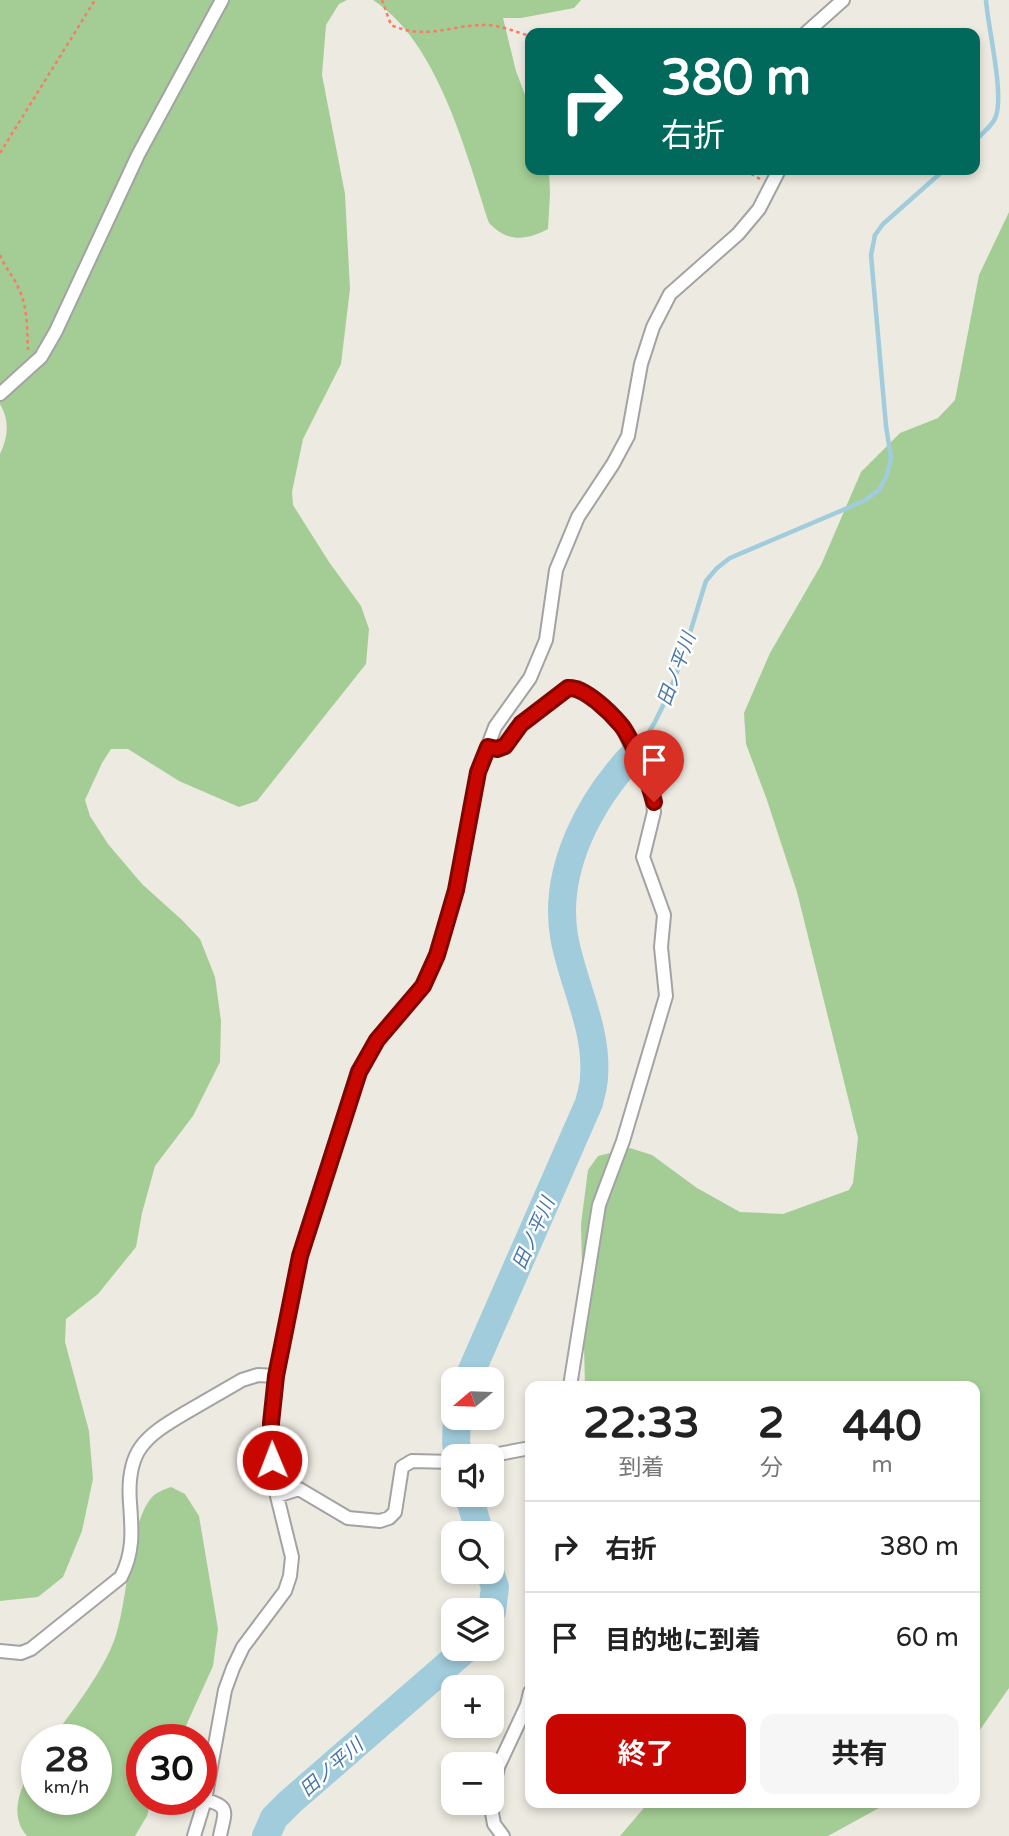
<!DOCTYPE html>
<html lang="ja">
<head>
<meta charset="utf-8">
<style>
	:root { --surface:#fff; --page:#f6f6f6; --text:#222; --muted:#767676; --line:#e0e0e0; --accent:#c70700 }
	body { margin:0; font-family:"Varela Round","Noto Sans JP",sans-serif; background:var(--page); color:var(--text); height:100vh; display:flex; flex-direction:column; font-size:26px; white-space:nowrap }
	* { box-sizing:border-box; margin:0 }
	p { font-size:23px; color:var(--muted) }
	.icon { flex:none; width:38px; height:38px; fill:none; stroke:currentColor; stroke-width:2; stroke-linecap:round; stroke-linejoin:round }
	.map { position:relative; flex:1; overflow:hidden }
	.panel { position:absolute; left:525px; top:1381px; width:455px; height:427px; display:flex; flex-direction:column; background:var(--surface); border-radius:14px; box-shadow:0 4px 10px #0003 }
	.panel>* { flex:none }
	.banner { position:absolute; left:525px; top:28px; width:455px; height:147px; border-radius:14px; box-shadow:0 4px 10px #0003; background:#00695c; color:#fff; overflow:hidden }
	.needle { width:46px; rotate:251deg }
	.controls { position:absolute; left:441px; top:1367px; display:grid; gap:14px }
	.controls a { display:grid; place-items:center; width:63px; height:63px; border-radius:14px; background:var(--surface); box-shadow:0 4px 10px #0003; font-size:35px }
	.speed { position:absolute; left:21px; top:1724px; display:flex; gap:14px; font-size:35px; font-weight:700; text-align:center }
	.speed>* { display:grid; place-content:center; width:91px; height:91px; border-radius:50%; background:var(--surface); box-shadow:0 4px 10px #0003; line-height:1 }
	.speed small { font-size:18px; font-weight:400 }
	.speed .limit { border:10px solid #d22; background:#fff; color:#111 }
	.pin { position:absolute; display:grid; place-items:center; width:60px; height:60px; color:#fff; margin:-72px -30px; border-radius:50% 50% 50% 0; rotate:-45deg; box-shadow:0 0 7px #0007 }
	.pin .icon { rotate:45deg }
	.me { position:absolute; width:77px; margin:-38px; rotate:359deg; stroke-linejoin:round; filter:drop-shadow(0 0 5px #0008) }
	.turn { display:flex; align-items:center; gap:24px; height:147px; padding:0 21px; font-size:32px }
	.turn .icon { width:91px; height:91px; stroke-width:2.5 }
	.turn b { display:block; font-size:49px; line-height:60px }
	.eta { display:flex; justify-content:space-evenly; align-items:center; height:119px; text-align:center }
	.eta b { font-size:42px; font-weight:700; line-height:49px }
	.action { display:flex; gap:14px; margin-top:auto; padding:14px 21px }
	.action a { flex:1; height:80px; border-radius:14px; background:var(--accent); color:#fff; font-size:28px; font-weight:700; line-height:80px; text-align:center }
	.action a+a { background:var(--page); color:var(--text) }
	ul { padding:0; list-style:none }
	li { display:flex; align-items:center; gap:21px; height:91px; padding:0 21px; border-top:2px solid var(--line) }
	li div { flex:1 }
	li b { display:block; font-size:26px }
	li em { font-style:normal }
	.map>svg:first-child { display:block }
	.forest { fill:#a4cd95 }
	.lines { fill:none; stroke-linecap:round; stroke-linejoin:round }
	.stream { stroke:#a1ccdc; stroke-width:4.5 }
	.river { stroke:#a1ccdc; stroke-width:28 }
	.minor-casing { stroke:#a3a3a3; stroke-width:16 }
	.path { stroke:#fa7a65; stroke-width:2.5; stroke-dasharray:3.5 3.5; stroke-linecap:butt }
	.minor { stroke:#fff; stroke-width:12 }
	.route-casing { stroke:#810500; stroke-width:18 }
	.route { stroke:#c70700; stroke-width:12 }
	.labels { text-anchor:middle; stroke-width:5; stroke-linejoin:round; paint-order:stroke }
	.water-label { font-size:19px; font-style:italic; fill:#4876ab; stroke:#fff }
</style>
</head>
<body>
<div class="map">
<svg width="1009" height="1836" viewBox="0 0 1009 1836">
	<rect width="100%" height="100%" fill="#edeae1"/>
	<!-- forest -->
	<path class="forest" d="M0,0h347l-8,4 -13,21 -4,50 23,119 5,95 -9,75 -38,75 -11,53 1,13 36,57 32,44 8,23 -3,35 -109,137 -18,6 -60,-26 -51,-32h-17l-9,14 -17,37 5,16 18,28 34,40 40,36 18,19 15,38 6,44 -1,41 -27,54 -38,50 -13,47 -6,34 -38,47 -32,25 -1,23 24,89 4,48 -11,52 -19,46 -25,20 -38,4v-1147c8,-17 10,-33 0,-50z
		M373,0h208l-7,8 -53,10h-18l13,53 14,37v62h19l1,24 -2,35c-23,12 -41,13 -59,-6 -23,-70 -51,-181 -116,-223z
		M1009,212v1476l-34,49v-351h-390l-4,-162 7,-54 10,-14 32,-8 22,7 45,33 43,24 43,2 66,-24 4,-7 5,-45 -61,-246 -30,-92 -21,-56 -2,-31 26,-60 51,-88 40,-93 39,-39 38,-15 17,-18 24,-125z
		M171,1487l14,7 14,22 19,113 -5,37 -33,73 -38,1v59h9l-4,17 -12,20h-108c-20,-22 -5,-54 10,-75v38h59v-59l-44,-1c21,-29 51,-67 63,-101 13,-37 14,-115 37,-141 5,-5 13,-8 19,-10z
		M649,1802h239v1l-60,33h-208z"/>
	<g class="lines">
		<!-- stream -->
		<path class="stream" d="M975,141c7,-8 18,-15 21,-25 8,-24 -8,-88 -10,-116
			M636,752c37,-50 51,-112 70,-171l11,-13 13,-10 134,-57 15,-11 8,-15 4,-17 -5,-32 -15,-171 4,-20 8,-11 61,-54"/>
		<!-- river -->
		<path class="river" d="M468,1379l121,-276c2,-9 5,-18 5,-26 4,-49 -22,-94 -30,-141 -11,-67 26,-136 71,-183
			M457,1418l-1,25 3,13
			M468,1494l12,39
			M490,1572l5,15 -3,24
			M266,1836l8,-18 16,-16 177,-154"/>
		<!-- minor casing -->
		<g class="minor-casing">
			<path id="minor" d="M806,33l37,-33
				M0,394l41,-37 15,-26 82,-176 84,-155
				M488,747l9,2 8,-3 16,-22 47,-36h10l16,11 28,27 30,67 2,19 -11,45 21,58 -3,32 5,49 -43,145 -24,64 -29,181
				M488,1456l42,-8
				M277,1496l22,-7 49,29 32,3 9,-3 6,-6 7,-45 10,-6 41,1
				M0,1651l21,2 10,-4 90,-72c13,-25 11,-47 9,-74 -4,-52 14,-66 55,-90 19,-11 38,-22 57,-33l16,-5 18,1
				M492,1795l6,-28 29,-62 3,-13
				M205,1800c27,6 19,14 15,36
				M490,1802l4,22 9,12
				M194,1836l11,-36 20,-110 8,-22 10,-21 42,-56 5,-15 2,-19 -15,-61 -5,-36 -1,-37 5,-47 24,-120 58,-185 19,-31 46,-54 14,-31 19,-65 22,-118 17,-45 35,-49 16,-38 10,-70 22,-53 35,-53 15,-28 13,-72 12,-37 17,-33 68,-60 21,-25 20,-39"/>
		</g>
		<!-- path -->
		<path class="path" d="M382,0l9,25c34,15 57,1 91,0 16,-1 34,7 48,11
			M0,153l95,-153
			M745,170l15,9
			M0,255c5,13 14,22 19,34 9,19 8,41 9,61"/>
		<!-- minor -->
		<use href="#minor" class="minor"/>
	</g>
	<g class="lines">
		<!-- route casing -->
		<g class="route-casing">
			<path id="route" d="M272,1460l-1,-37 5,-47 24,-120 59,-184 18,-32 46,-54 14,-31 19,-65 22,-118 10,-25 9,2 8,-3 16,-22 47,-36c16,-2 43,25 53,37 11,13 29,60 33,77"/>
		</g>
		<!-- route -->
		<use href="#route" class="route"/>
	</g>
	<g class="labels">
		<!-- water labels -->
		<g class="water-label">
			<text transform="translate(676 669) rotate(-70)" y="7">田ノ平川</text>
			<text transform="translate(533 1233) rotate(-66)" y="7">田ノ平川</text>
			<text transform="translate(331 1767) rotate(-41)" y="7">田ノ平川</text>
		</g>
	</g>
</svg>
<div class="controls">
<a><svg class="needle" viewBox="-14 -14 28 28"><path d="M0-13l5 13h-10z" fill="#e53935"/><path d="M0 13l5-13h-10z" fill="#767676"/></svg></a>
<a><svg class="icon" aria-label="sound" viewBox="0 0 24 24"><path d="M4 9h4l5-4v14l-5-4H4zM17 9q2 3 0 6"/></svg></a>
<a><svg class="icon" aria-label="search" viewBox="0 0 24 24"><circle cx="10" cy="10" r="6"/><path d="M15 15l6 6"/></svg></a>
<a><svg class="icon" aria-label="layers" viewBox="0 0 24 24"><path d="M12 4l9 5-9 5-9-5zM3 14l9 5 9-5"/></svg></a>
<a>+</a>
<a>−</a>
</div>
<div class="speed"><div>28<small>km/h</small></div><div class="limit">30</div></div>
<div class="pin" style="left:654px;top:802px;background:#d93025"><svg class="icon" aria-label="arrive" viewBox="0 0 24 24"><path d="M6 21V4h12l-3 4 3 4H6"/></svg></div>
<svg class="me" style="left:272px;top:1460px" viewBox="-20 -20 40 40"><circle r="17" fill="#c70700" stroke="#fff" stroke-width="3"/><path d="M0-11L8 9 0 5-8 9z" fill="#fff"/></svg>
<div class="banner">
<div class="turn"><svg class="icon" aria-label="right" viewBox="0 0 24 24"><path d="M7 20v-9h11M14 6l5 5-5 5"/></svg><div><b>380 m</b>右折</div></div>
</div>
<section class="panel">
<div class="eta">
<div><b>22:33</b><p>到着</p></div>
<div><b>2</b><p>分</p></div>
<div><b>440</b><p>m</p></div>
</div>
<ul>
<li><svg class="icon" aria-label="right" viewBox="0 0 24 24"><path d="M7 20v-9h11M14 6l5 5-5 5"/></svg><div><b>右折</b></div><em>380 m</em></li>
<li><svg class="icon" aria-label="arrive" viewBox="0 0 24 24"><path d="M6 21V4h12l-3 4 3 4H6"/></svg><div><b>目的地に到着</b></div><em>60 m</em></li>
</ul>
<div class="action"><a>終了</a><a>共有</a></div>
</section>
</div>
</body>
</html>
